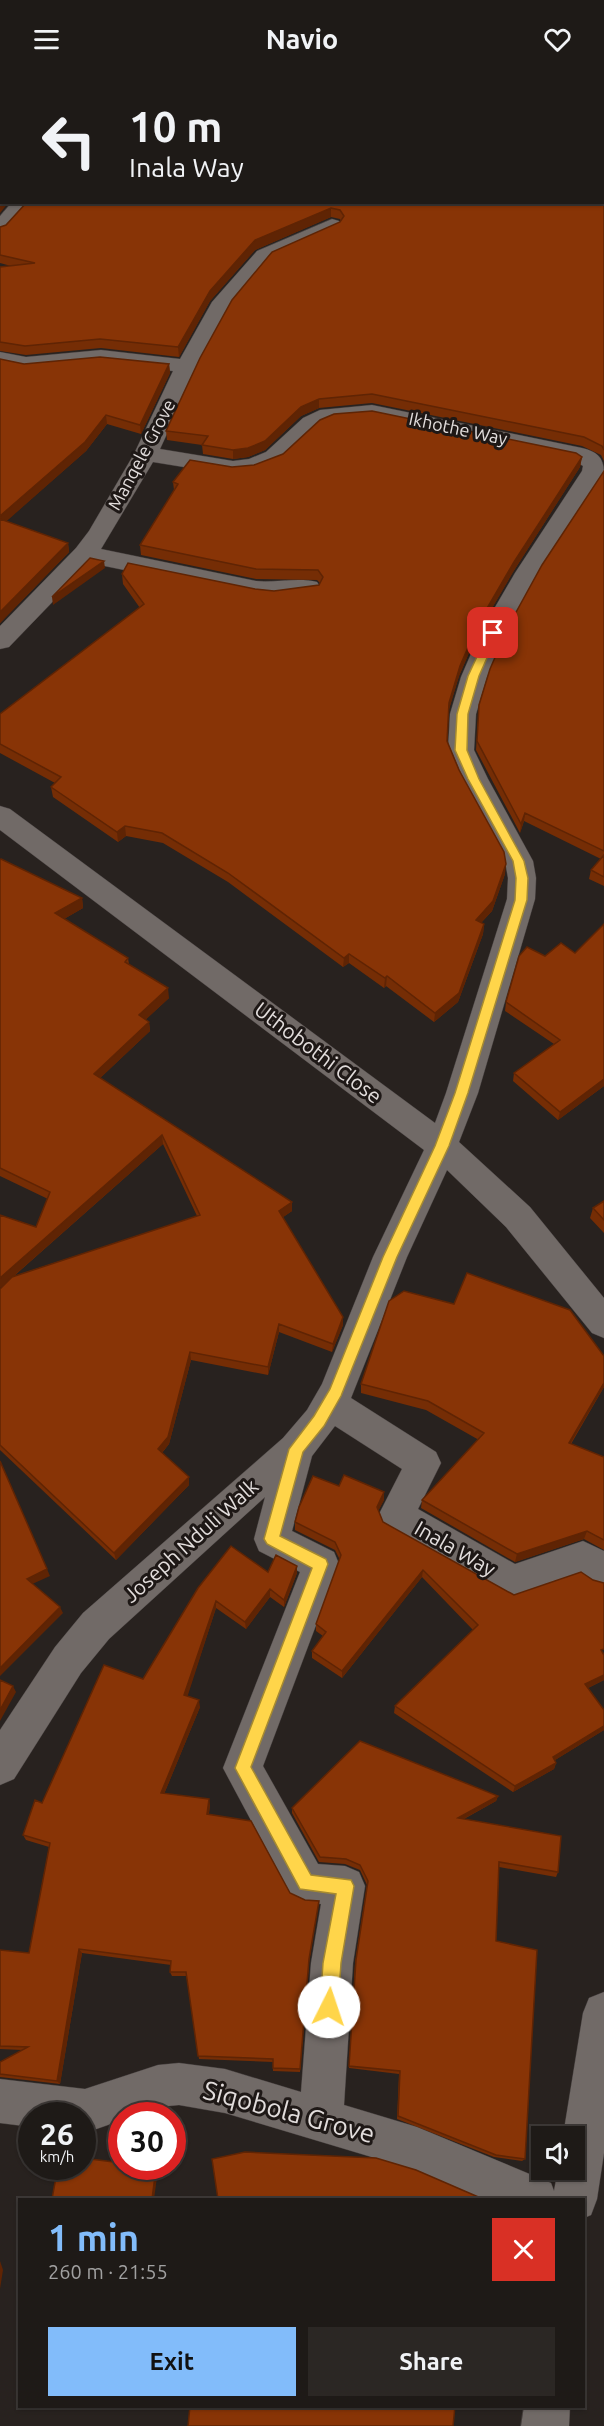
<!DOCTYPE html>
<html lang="en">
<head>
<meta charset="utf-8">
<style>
	:root { --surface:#1e1a17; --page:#2b2724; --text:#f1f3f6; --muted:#a1a1a1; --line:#3c3836; --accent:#82bcfa }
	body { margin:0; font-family:Ubuntu,sans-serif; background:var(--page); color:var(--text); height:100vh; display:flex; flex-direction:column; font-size:22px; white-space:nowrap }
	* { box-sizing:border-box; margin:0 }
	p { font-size:20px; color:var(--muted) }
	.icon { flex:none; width:33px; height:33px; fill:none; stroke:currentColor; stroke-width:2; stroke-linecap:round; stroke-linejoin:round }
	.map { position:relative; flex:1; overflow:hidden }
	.panel { position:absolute; left:18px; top:2120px; width:567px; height:210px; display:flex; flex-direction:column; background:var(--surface); border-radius:0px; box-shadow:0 2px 4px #0004,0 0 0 2px var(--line) }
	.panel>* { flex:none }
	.banner { position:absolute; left:0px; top:0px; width:604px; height:126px; box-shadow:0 2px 4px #0004,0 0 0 2px var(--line); background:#1e1a17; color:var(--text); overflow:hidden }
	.fabs { position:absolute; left:531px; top:2048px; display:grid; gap:12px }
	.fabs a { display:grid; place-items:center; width:54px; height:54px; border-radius:0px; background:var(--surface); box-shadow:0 2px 4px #0004,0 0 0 2px var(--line); font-size:30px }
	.speed { position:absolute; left:18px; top:2024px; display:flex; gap:12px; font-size:30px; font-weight:700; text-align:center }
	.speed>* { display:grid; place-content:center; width:78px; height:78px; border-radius:50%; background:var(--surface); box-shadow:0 2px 4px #0004,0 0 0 2px var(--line); line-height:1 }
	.speed small { font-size:15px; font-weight:400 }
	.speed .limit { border:9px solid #d22; background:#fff; color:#111 }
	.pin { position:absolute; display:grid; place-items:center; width:51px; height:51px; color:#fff; margin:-26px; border-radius:12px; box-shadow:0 3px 9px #0006 }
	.me { position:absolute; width:66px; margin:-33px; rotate:4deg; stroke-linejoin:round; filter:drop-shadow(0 0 4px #0008) }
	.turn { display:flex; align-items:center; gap:21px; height:126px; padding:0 30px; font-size:27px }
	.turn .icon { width:78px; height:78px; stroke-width:2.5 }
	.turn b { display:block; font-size:42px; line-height:51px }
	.round { display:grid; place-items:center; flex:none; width:63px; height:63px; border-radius:0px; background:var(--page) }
	.headline { display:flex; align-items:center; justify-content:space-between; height:102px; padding:0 30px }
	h1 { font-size:36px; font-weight:700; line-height:45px; color:var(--accent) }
	.primary-button { display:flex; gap:12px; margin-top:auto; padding:12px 30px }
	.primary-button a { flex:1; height:69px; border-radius:0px; background:var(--accent); color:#111; font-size:24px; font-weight:700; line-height:69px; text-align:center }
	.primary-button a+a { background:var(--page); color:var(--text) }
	header { display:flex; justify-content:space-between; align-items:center; height:78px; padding:0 30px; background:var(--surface); font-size:27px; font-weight:700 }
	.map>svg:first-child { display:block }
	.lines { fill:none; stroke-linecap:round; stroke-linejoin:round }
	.minor-casing { stroke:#433d3c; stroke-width:1 }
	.minor { fill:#716a67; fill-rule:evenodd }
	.wall { fill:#752d05; fill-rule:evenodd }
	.shaded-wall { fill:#5f2404 }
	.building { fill:#883406; stroke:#5f2404; stroke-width:1.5 }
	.route { fill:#ffd54a; stroke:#a68a30; stroke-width:1.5 }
	.labels { text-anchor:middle; stroke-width:6; stroke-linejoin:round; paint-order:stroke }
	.far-street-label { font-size:18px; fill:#e2dddc; stroke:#1e1816 }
	.street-label { font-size:21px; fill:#e2dddc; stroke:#1e1816 }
	.near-street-label { font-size:26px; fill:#e2dddc; stroke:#1e1816 }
</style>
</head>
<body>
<header><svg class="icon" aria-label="menu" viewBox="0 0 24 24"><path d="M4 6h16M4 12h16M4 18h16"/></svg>Navio<svg class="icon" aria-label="heart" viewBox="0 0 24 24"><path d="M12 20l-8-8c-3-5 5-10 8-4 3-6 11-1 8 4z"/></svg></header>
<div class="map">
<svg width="604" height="2348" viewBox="0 0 604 2348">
	<rect width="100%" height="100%" fill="#28221f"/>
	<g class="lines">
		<!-- minor casing -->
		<g class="minor-casing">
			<path id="minor" d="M12,124h22l-27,30 -7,2v-18z
				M332,141l7,2 3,4 -3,4 -68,30 -27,32 -14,17 -32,58 -38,83 73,12 16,-2 17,-7 37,-34 17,-8 52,-5 210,43c16,4 22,10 22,26l-65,99 -33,60 -19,44 -11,37 -2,36 14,29 45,82 3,17 -1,21 -57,194 -19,49 71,65 74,91v40l-12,-5 -86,-106 -59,-57 -40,87 -56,141 85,54 5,11 -23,46 97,55 68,-23 21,10v39l-13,-5 -12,-8 -66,23 -13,-6 -117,-66 -5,-12 24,-47 -67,-43 -23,30 -20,75 42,21 5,12 -76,202 55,98 27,2 14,6 6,14 -12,77 -9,142 73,22 134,56 3,8 4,-22h16v-33h-11l20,-123 6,-15 15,-6v161l-7,46 -6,16 -7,3v-19h-101l-68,-29 -190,-57 -46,-8 -21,2 -22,8h-14v5l-37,13h-3v-18h-50v12l-32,-4v-44l85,10 73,-24 21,-2 46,6 76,23 10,-129 10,-59 -15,-1 -14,-6 -69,-129 77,-196 -41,-21 -5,-12 11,-42 -156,142 -28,34 -67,106 -14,6v-55l55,-83 28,-34 200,-175 24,-28 15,-26 51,-127 51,-107 -424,-320v-24l10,3 425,314 11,-30 61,-194 1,-21 -3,-17 -45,-82 -12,-29 2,-36 11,-37 19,-44 35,-60 67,-102 1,-5 -8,-5 -203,-42 -39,3 -14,6 -37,34 -29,11 -20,2 -80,-13 -52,87 155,32c20,2 42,-4 61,1l4,6 -4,6 -43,5 -18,-2 -166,-34 -81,84 -9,2v-23l76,-78 13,-17 45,-77 39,-83 -72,-7 -75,7 -26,-5v-14l26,5 75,-7 79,9 32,-57 45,-51z
				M524,2328h46l-1,20h-48z"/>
		</g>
		<!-- minor -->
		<use href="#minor" class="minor"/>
	</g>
	<!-- wall -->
	<path class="wall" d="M0,0h604v383l-3,-6 -19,-9 -210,-43 -53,5 -18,8 -36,34 -17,7 -15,2 -30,-5 -1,-9 -35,-5 -1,-9 175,-210 -1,-2 -9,-2 -76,33 -45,51 -31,56 -78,-9 -75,7 -26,-4v-84l11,-1 -11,-3v-36l6,-2 21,-23h576z
		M0,281l24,5h145l1,9 -29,61 -34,-10 -21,27 -80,70 62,22 1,9 -69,71z
		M582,379l-2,10 -67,105 -35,60 -19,44 -11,36 -1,29 58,133 -13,37 -11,12 3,1 -1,10 -25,68 -24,20 -48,-36 -2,2 -35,-25 -6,4 -115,-85 -65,-39 -37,-7 -8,6 -65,-45 -2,-10 4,-4 -55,-30v-39l140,-106 -17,-24 -1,-10 152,17 45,-6 1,-2 -3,-3 -61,-1 -115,-24 -1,-10 34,-55 -1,-8 59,-15z
		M604,393v415l-15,-7 2,-9 10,-11 -77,-38 -4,12 -44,-83 3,-45z
		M0,782l82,38 1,10 -19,11 64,39 1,6 40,34 -24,22 4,2 1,9 -50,47 192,133 -9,6 60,108 -11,27 -53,-20 -11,43 -77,-15 -22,84 -7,9 27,32 -73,75 -116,-110v-161l36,-62 12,-28 -48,-23zM163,1066l34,72 -183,60z
		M604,846v162l-46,34 -45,-39 1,-8 40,-29 -49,-33 1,-9 39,-46 30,-3z
		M604,1123v32l-14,-15 3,-10z
		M604,1278v31l-33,57 33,13v93l-20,-11 -69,23 -94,-54 1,-8 57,-60 -53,-30 -65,-17v-9z
		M339,1408l45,14 -6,11 5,11 221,133v25l-16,8 16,22v20l-49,30 1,3 -2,6 -41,23 -119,-79 1,-7 78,-76 -51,-53 -80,101 -30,-20v-7l11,-15 -7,-5v-7l24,-64 -5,-10 -40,-20v-8z
		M268,1494l29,1 -13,34 -14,-10 -24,32 -30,-21 -29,88 13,11 -36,87 46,10 -1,10 81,79 28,13 -9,57 -9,109 -27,-1v-9l-74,-3 -12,-83h-15l-2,-4 1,-7 -89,-12 -22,131 -60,-7v-15l22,-12 -22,-1v-99l29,3 20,-106 -23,-7 -3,-5 19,-32 101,-124 55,-91z
		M498,1718l-2,5 -32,18 94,53 -2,5 -57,-10 -3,74 29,218 -3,2 -28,-4 -97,-38 2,-45 -50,-6 6,-105 12,-78 -7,-15 -15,-6 -26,-2 -27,-49v-5z"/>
	<!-- shaded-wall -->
	<path class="shaded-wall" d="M2,123v1h7l-9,11v-11z
		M331,130v9l-76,33 -45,51 -31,56 -1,-10 32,-56 45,-51z
		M169,286l1,9 -29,61 -1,-9z
		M319,321v9l-18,8 -36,34 -17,7 -15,2v-9l68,-43z
		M106,337l1,9 -21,27 -86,76v-11z
		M582,379l-2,10 -67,105 -35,60 -19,44 -11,37 1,-10 11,-37 19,-44 35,-60z
		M68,465l1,9 -69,71v-11z
		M104,483l1,7 -52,37 -1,-8z
		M525,735l-1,8 -4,12 1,-9z
		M125,748l1,10 -8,6 -1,-10z
		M506,786l-1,10 -13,37 -17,18 1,-9z
		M82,820l1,10 -26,15 -2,-10z
		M484,846l-1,10 -25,68 -24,20 1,-9z
		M349,876v9l-6,4 1,-9z
		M387,898l-1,10 -2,2 1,-10z
		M168,910l1,10 -29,27 -1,-10z
		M149,944l1,9 -55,52 -1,-9z
		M604,1001v7l-46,34 2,-8z
		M162,1057l1,9 -163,144v-10z
		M292,1124v9l-13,9v-9z
		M343,1239v8l-11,27 1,-8z
		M279,1246v8l-11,43v-8z
		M190,1274l1,8 -22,84 -10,12 -1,-7z
		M604,1305v4l-38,64 3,-8z
		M189,1399v8l-73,75 -2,-7z
		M384,1414v8l-8,15 1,-8z
		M587,1453l-3,8 -69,23 2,-8z
		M297,1488v7l-13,34v-7z
		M47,1491l3,7 -20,9 -3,-6z
		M423,1492l-1,7 -80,101v-7z
		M270,1511v8l-24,32 -1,-7z
		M216,1523v7l-30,93 -2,-6z
		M60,1529l3,6 -63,63v-8z
		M604,1597v5l-22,11 3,-7z
		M13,1608l3,6 -16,29v-11z
		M199,1622l1,7 -38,92 -1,-6z
		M604,1648v4l-54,33 3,-6z
		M556,1685l-2,6 -41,23 2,-6z
		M498,1718l-2,5 -40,22 2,-5z
		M209,1721l1,5 -2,15 -1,-5z
		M79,1871l3,4 -22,131 -3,-3z
		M156,2090l2,2 -4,29h-2z
		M0,2183l3,9 -3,19z"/>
	<!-- building -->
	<path class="building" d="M0,0h604v372l-2,-4 -18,-9 -212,-43 -53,5 -18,8 -36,34 -17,7 -15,2 -31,-5 6,-9 -42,-5 34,-73 32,-58 40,-48 68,-30 4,-6 -4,-6 -9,-2 -76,32 -45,51 -32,56 -78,-8 -75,7 -25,-4v-75l35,-4 -35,-8v-28l6,-2 21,-23h576v-122h-601v121l-2,1z
		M100,279l69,7 -29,61 -34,-10 -21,27 -85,74v-157l24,5z
		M372,333l204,42 6,4 -68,105 -35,60 -19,44 -11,37 -2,38 12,29 45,82 2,12 -13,37 -17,19 8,4 -25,69 -24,20 -48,-37 -2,2 -36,-24 -5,4 -116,-85 -66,-40 -37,-7 -8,6 -66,-45 10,-10 -61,-33v-30l144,-110 -22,-30 6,-11 127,26 19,2 45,-6 4,-8 -5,-7 -62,-1 -116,-24 38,-61 -5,-2 17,-22 42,7 22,-2 29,-11 37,-34 14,-6z
		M604,393v380l-79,-38 -4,11 -44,-83 2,-36 11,-36 19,-44 33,-60z
		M0,441l68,24 -68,69z
		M90,480l14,3 -52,36z
		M604,777v22l-13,-7z
		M1,781l81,39 -27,15 73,45 -3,4 43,26 -29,27 10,7 -55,52 198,128 -13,9 64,106 -10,27 -54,-20 -11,43 -78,-15 -22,85 -10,12 31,28 -75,76 -114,-108v-156l12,-12 188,-62 -38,-80 -162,143v-63l36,12 14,-35 -50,-24v-308z
		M604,846v155l-44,33 -46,-39 46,-33 -54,-38 13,-46 8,-9 18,9 16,-13 14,10z
		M604,1123v19l-11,-12z
		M467,1195l103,37 34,46v27l-35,60 35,14v83l-17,-9 -70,23 -95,-54 62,-67 -56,-32 -67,-17 28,-83 15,-10 50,13z
		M0,1383l47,108 -20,10 33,28 -60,61z
		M344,1397l40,17 -7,15 6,15 131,73 67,-23 12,8 11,3v66l-3,1 3,5v20l-19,9 19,26v16l-51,31 3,6 -41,23 -120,-80 83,-81 -55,-55 -81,101 -30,-20 14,-19 -10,-8 25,-69 -6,-13 -40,-20 4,-15 14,-31 26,10z
		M231,1468l37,26 8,-17 21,11 -13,34 -14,-11 -25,33 -29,-21 -32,94 15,5 -38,93 48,6 -2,15 44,7 39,72 15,7 14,1 -10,58 -9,110 -27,-1v-9l-75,-3 -12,-84h-16l1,-11 -92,-12 -22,132 -57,-7v-12l28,-15 -28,-1v-96l29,3 21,-110 -27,-8 12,-35 7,3 62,-138 39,14 55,-91z
		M0,1602l13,6 -13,24z
		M360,1663l138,55 -40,22 103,18 -3,36 -59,-10 -3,79 41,9 -12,209 -29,-4 -98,-39 2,-45 -51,-5 7,-106 12,-79 -8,-16 -14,-6 -26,-2 -28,-49z
		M245,2074l131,6 40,12 67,29h-265l-6,-40z
		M82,2080l40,5v3h19l15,2 -4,31h-100l6,-33h24z
		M190,2328h265l-2,20h-265z"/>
	<!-- route -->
	<path class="route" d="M493,551l5,4 -19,43 -11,38 -1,36 12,29 45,82 4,17 -1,22 -59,193 -19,53 -52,111 -56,139 -17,30 -21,26 -23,84 46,23 2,5 -77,203 60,108 40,5 3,6 -13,77 -3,44 -3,6 -6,3 -6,-3 -3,-6 3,-44 13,-69 -36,-5 -65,-121 77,-200 -45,-24 -3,-5 25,-90 25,-33 16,-27 53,-132 52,-111 20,-53 60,-193 1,-22 -3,-17 -45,-82 -13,-29 2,-36 11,-38 20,-43z"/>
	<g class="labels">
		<!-- far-street labels -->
		<g class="far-street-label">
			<text transform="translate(458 351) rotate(12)" y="6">Ikhothe Way</text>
			<text transform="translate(142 377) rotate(-62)" y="6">Manqele Grove</text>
		</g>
		<!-- street labels -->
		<g class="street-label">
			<text transform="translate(318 975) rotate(37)" y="7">Uthobothi Close</text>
			<text transform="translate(191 1463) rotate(-42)" y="7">Joseph Nduli Walk</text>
			<text transform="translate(455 1471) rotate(30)" y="7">Inala Way</text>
		</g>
		<!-- near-street labels -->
		<g class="near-street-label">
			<text transform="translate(289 2034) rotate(15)" y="9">Siqobola Grove</text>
		</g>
	</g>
</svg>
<div class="fabs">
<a><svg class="icon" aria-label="sound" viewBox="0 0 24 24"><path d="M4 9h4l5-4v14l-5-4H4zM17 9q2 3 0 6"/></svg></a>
</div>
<div class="speed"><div>26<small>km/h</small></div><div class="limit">30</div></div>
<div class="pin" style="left:493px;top:555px;background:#d93025"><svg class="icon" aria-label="arrive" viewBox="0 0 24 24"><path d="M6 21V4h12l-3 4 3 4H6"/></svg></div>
<svg class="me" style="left:329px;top:1929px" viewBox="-20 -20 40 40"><circle r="19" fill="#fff"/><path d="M0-13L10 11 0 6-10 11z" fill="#ffd54a"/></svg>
<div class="banner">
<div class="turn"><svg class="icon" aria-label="left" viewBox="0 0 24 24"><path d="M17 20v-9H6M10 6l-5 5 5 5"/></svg><div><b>10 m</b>Inala Way</div></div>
</div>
<section class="panel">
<div class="headline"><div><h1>1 min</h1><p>260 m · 21:55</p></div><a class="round" style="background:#d93025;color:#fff"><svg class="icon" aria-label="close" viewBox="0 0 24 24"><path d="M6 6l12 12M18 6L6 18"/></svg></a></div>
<div class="primary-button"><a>Exit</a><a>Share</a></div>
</section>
</div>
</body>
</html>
